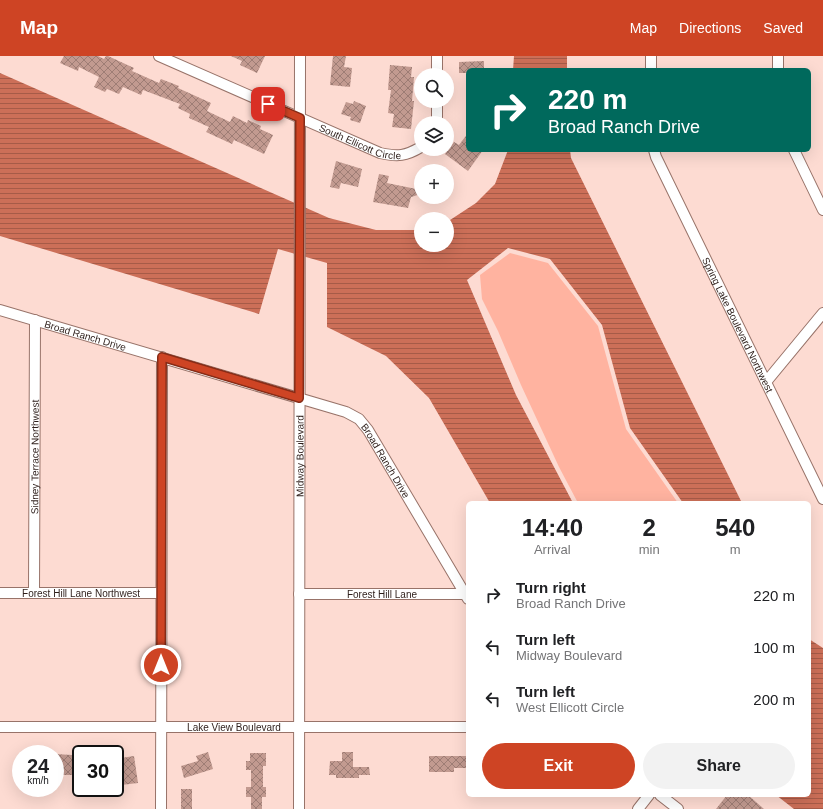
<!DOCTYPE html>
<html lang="en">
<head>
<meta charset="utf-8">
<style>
	:root { --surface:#fff; --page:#f2f2f2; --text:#202124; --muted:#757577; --accent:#ce4424 }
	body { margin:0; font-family:Arial,sans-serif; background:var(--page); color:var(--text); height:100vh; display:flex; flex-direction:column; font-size:15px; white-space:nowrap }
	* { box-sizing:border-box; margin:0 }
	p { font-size:13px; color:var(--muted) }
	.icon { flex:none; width:22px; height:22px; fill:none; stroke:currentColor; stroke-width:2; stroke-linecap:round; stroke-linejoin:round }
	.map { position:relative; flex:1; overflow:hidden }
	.details { position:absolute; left:466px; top:445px; width:345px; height:296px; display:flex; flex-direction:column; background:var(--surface); border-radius:6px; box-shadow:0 4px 16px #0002 }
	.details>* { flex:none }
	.guide { position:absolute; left:466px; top:12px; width:345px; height:84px; border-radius:6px; box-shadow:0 4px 16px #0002; background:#00695c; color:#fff; overflow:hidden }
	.tools { position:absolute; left:414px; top:12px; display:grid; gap:8px }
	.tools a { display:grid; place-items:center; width:40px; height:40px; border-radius:50%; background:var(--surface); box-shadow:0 4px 16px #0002; font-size:20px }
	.speed { position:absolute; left:12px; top:689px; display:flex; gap:8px; font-size:20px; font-weight:700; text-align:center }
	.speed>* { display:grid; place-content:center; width:52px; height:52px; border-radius:50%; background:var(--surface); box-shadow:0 4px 16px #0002; line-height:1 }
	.speed small { font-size:10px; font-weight:400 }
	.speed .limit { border:2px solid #111; border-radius:6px; background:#fff; color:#111 }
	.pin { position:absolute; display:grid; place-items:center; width:34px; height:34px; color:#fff; margin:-17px; border-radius:8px; box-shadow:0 2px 6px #0006 }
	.me { position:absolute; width:44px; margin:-22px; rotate:0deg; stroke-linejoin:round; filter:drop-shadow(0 0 3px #0008) }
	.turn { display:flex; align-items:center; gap:14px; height:84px; padding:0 16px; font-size:18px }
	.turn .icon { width:52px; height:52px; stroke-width:2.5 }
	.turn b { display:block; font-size:28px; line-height:34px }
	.eta { display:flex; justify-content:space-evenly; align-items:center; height:68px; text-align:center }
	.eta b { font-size:24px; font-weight:600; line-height:28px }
	.cta { display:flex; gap:8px; margin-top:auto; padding:8px 16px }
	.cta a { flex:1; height:46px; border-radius:24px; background:var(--accent); color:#fff; font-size:16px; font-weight:600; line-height:46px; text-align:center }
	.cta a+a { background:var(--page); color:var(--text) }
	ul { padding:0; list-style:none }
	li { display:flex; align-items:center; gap:12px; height:52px; padding:0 16px }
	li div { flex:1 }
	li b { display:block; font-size:15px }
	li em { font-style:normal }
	header { display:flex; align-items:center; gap:24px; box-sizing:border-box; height:56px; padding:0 20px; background:var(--accent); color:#fff }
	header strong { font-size:19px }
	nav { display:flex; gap:22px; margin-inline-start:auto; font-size:14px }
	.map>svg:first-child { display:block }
	.grass { fill:#ffb3a0 }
	.water { fill:url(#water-rules) }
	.building { fill:url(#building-cross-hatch) }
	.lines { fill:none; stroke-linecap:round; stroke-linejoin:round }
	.minor-casing { stroke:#987369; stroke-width:12 }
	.minor { stroke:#fff; stroke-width:10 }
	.route-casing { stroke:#862c17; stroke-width:10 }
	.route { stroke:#ce4424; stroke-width:7 }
	.labels { text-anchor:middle; stroke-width:3.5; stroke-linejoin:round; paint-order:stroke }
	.street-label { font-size:10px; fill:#2d1e1a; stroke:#fff }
</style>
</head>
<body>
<header>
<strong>Map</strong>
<nav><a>Map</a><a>Directions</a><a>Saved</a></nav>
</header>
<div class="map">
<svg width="823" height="753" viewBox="0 0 823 753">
	<defs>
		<pattern id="water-rules" width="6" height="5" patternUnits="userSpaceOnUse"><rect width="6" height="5" fill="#cc6f58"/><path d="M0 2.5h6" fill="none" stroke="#a65b48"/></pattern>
		<pattern id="building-cross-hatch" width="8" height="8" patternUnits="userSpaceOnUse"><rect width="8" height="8" fill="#c29a90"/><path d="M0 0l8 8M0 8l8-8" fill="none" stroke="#9e7d75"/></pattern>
	</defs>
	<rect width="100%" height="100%" fill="#fddbd2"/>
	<!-- grass -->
	<path class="grass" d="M510,197l38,10 50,63 28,103 52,74h-100l-19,-36 -38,-82 -23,-54 -16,-32 -2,-24z"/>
	<!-- water -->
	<path class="water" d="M514,0h53v14h-54z
		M0,17l329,145 47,12h45v15h26v-23l29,-19 19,-19 13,-34h62l1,8 171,345h-59l-53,-75 -28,-103 -52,-66 -42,-11 -41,32 49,115 57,108h-83l-61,-105 -43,-42 -59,-29v-64l-49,-14 -19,65 -259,-78z
		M809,583l14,9v161h-29l-18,-14h33z"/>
	<!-- building -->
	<path class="building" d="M64,0h34l6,3 2,-3h2l26,12 -2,3 27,12 2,-4 18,7 -1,2 33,15 -4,8 23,11 3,-6 14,7 1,-3 13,6 -1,3 13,6 -9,19 -30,-14 -2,4 -26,-12 3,-5 -20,-9 1,-4 -12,-6 2,-4 -37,-14 -2,5 -18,-8 -4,7 -12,-5 -2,3 -11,-5 5,-10 -20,-10 -1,4 -18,-8z
		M231,0h34l-8,17 -17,-8 2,-4z
		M333,0h13l-2,11 8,1 -2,19 -20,-2z
		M484,5v9h-16v3h-9v-11z
		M390,9l22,2 -1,10h3l-2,24h2l-3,28 -19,-2 2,-13 -6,-1 3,-23h-3z
		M354,45l12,5 -6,17 -10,-3 1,-3 -10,-3 5,-12 7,2z
		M468,77v17h15l-15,21 -23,-17 9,-12 5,3z
		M336,105l26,8 -4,18 -17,-4 -2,6 -9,-2z
		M379,118l10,2 -2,7 34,7v4l-10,3 -3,11 -35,-6z
		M208,696l5,17 -29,9 -3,-12 17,-5 -2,-5z
		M342,696h11v15h16l1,8h-11v3h-23v-3h-7l1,-14h12z
		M250,697h16v13h-3v21h3v10h-4v12h-11v-12h-5v-10h5v-17h-5v-9h4z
		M55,698l17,1v20h-17z
		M134,700l4,27 -17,2 -1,-9h-2l-1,-9 5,-1 -1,-8z
		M429,700h39v12h-14v4h-25z
		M181,733h11v20h-11z
		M727,739h21l16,14h-48z"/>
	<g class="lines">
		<!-- minor casing -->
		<g class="minor-casing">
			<g id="minor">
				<path id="s1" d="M159,0l221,97c18,4 26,3 41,-6"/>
				<path d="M651,14v-14"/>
				<path d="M778,14v-14"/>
				<path d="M437,19v-19"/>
				<path d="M437,67v-22"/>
				<path id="s2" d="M654,94l2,7 167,342"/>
				<path d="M794,94l29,60"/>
				<path id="s3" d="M0,254l346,102 13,7 9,11 100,169"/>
				<path d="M766,326l57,-69"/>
				<path id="s4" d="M0,537h161"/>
				<path id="s5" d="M34,537l1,-273"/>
				<path id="s6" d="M299,538h166"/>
				<path id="s7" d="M0,671h468"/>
				<path d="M660,739l18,14"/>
				<path d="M161,753l1,-452"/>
				<path id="s8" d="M299,753l1,-753"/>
				<path d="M638,753l11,-14"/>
			</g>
		</g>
		<!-- minor -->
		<use href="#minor" class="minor"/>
	</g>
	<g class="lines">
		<!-- route casing -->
		<g class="route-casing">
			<path id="route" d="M161,609l1,-308 137,41 1,-280 -32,-14"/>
		</g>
		<!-- route -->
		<use href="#route" class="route"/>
	</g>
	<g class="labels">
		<!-- street labels -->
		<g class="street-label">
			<text dy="4" stroke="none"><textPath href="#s1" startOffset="219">South Ellicott Circle</textPath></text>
			<text dy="4" stroke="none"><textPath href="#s2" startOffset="194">Spring Lake Boulevard Northwest</textPath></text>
			<text dy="4" stroke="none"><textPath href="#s3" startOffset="89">Broad Ranch Drive</textPath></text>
			<text dy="4" stroke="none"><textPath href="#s8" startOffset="353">Midway Boulevard</textPath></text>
			<text dy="4" stroke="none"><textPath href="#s5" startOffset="136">Sidney Terrace Northwest</textPath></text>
			<text dy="4" stroke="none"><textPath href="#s3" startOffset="425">Broad Ranch Drive</textPath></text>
			<text dy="4" stroke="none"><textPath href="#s4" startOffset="81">Forest Hill Lane Northwest</textPath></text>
			<text dy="4" stroke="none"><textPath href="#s6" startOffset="83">Forest Hill Lane</textPath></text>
			<text dy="4" stroke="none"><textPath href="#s7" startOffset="234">Lake View Boulevard</textPath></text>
		</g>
	</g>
</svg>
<div class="tools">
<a><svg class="icon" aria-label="search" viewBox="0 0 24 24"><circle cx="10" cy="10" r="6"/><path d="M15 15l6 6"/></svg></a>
<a><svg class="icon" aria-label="layers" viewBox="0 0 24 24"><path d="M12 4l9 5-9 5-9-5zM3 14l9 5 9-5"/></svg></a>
<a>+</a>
<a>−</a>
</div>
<div class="speed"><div>24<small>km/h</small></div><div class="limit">30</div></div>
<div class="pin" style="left:268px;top:48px;background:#d93025"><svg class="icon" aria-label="arrive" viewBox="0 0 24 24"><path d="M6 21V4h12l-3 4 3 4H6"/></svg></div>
<svg class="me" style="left:161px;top:609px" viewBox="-20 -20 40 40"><circle r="17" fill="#ce4424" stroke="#fff" stroke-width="3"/><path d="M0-11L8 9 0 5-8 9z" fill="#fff"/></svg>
<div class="guide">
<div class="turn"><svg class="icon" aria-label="right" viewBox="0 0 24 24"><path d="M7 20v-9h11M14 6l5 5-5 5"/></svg><div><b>220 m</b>Broad Ranch Drive</div></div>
</div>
<section class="details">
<div class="eta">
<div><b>14:40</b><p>Arrival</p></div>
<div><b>2</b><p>min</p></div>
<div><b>540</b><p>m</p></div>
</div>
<ul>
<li><svg class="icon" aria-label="right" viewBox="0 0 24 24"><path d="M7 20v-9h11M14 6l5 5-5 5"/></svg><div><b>Turn right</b><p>Broad Ranch Drive</p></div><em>220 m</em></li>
<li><svg class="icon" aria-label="left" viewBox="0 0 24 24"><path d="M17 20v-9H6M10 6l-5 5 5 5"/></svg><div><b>Turn left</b><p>Midway Boulevard</p></div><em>100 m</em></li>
<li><svg class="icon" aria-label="left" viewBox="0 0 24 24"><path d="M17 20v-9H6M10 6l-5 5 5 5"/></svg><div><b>Turn left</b><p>West Ellicott Circle</p></div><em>200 m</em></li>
</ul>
<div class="cta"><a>Exit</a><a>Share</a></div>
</section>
</div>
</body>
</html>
